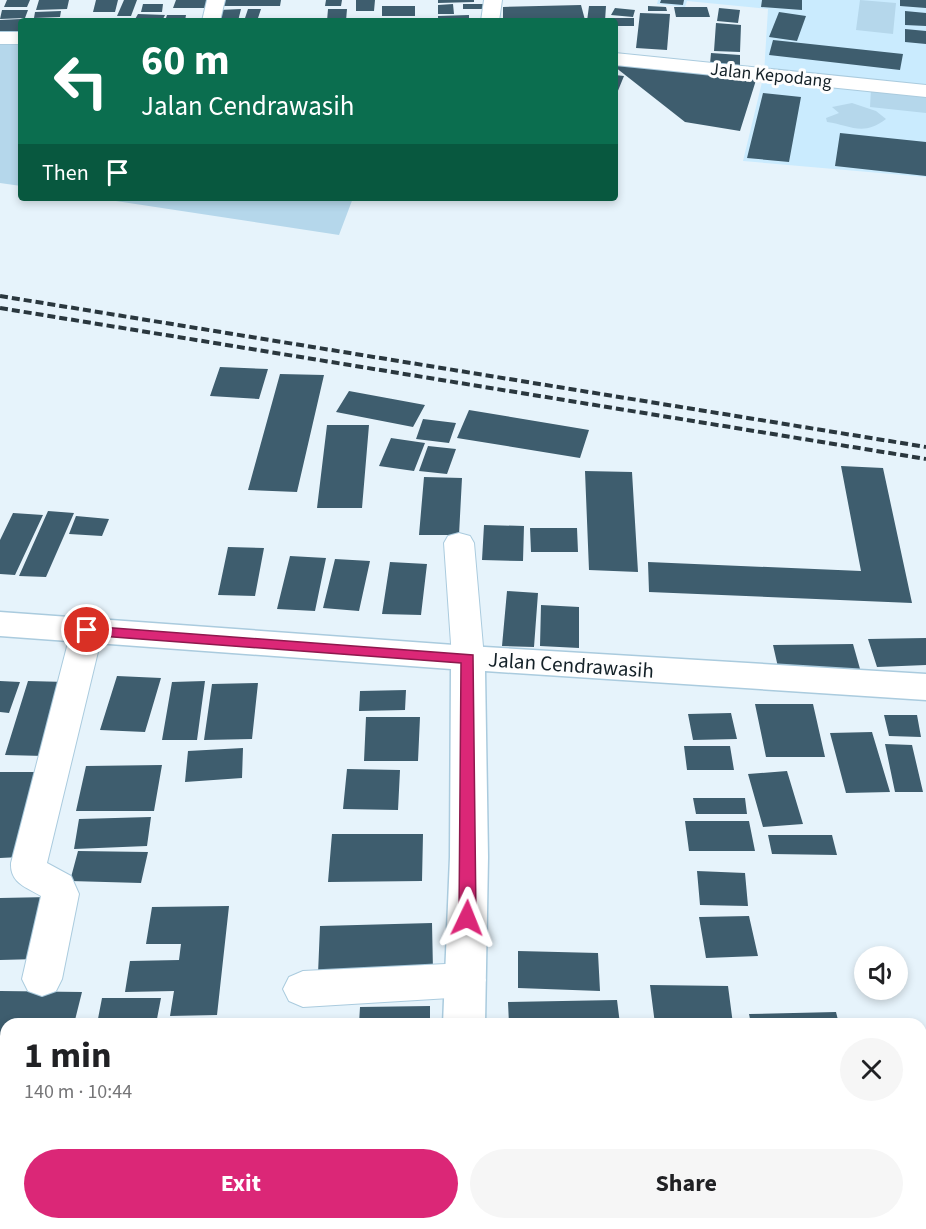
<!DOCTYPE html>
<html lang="en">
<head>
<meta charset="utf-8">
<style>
	:root { --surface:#fff; --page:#f6f6f6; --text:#202124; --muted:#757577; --accent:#db2777 }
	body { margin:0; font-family:"Source Sans 3",sans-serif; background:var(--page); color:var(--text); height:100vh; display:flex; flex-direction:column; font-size:22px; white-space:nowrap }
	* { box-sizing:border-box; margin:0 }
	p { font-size:20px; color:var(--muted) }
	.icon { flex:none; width:33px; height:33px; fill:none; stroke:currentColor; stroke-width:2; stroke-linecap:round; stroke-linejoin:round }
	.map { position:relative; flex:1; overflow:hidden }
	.sheet { position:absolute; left:0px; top:1018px; width:927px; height:212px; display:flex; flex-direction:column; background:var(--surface); border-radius:18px 18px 0 0; box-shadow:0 3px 9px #0003 }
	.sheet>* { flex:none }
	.banner { position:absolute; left:18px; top:18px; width:600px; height:183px; border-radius:6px; box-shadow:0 3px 9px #0003; background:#0b6e4f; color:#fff; overflow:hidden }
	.controls { position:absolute; left:854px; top:946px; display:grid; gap:12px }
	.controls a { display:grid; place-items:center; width:54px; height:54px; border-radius:50%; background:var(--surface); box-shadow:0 3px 9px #0003; font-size:30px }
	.pin { position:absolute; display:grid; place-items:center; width:51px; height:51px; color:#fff; margin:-26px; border:3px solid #fff; border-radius:50%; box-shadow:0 2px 6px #0007 }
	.me { position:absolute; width:66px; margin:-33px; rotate:2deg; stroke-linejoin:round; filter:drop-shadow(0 0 4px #0008) }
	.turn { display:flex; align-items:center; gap:21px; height:126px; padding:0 24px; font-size:27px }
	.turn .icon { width:78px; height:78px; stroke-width:2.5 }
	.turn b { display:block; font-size:42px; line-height:51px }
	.then { display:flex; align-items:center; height:57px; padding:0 24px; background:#0003; gap:12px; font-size:22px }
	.round { display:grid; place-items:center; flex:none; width:63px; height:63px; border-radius:32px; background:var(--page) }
	.summary { display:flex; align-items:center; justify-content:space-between; height:102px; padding:0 24px }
	h1 { font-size:36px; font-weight:700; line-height:45px }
	.button { display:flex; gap:12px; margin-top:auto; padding:12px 24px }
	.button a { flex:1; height:69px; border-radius:36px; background:var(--accent); color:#fff; font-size:24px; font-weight:700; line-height:69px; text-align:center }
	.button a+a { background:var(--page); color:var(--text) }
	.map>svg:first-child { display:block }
	.built { fill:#caebfe }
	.green { fill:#b5d7eb }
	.building { fill:#3e5d6e }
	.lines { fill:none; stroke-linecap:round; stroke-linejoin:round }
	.minor-casing { stroke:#aacbde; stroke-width:2 }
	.secondary-casing { stroke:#aacbde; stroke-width:3 }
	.minor { fill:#fff; fill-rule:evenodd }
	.secondary { fill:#fff; fill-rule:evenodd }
	.rail { stroke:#2a373e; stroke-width:4; stroke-dasharray:8 4; stroke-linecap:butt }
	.route { fill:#db2777; stroke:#8e194d; stroke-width:1.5 }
	.labels { text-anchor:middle; stroke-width:6; stroke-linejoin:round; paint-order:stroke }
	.far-street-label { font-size:18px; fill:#132027; stroke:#fefefe }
	.street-label { font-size:21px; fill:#132027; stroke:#fefefe }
</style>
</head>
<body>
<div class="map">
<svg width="926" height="1229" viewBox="0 0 926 1229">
	<rect width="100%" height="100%" fill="#e6f3fb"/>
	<!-- built -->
	<path class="built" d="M658,0h268v177l-183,-16 21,-87 4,-65 -81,-8 -2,6 -28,-3z"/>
	<!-- green -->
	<path class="green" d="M860,0l36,3 -3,31 -37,-4z
		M0,40h21v146l-21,-3z
		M871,89l55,6v18l-56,-6z
		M852,103l24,8 10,8c-23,18 -36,6 -59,3l-1,-4 13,-5 -7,-6z
		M96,198h257l-14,37z"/>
	<!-- building -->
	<path class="building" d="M7,0h23l-3,7h-23z
		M39,0h30l-2,9 -31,1z
		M96,0h22l-3,12h-22z
		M124,0h13l-6,16h-14z
		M176,0h38l-2,8h-39z
		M220,0h61l-1,6h-61z
		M326,0h16l-1,6h-16z
		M356,0h19l-1,11h-18z
		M438,0h36v2l-36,1z
		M661,0h23l-1,5 -23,-2z
		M762,0h40v10l-41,-3z
		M900,0h26v8l-26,-2z
		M143,4h20l-1,8h-21z
		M453,4l1,10h-16v-9z
		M463,4h20v5h-20z
		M581,5l4,15 -82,1v-14z
		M382,6h33v10h-33z
		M589,6h17l-1,15h-18z
		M648,6l18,1 1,4h-19z
		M674,7h33l3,10h-34z
		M615,8l20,2 -2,7 -22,-2z
		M719,8l21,2 -2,13 -21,-2z
		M241,9l-3,12h-22l3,-11z
		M248,9h13l-4,12h-13z
		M328,9h19l-1,12h-19z
		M2,10h26l-3,8 -25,1z
		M61,11l-1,6 -26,1 1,-6z
		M905,11l21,2v13l-21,-1z
		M779,12l27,4 -9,25 -28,-4z
		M640,13l30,1 -3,36 -31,-2z
		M138,14l27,1 -3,6h-28z
		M167,15h19l-1,6h-20z
		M469,15v4l-31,1v-4z
		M612,18h22v8h-19z
		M21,19v12h-21v-11z
		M716,23l25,2 -1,27 -26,-1z
		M905,29l21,2v13l-21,-2z
		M773,40l130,14 -3,16 -131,-15z
		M711,53l29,2v10l-30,-1z
		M615,63l142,14 -17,54 -55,-9 -70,-55z
		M615,75l9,1 -9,22z
		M763,93l38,4 -12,65 -42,-4z
		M840,133l86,9v34l-91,-10z
		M220,367l48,2 -9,30 -49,-3z
		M280,374l44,1 -27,117 -49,-2z
		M349,391l76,14 -12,22 -77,-15z
		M469,410l120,20 -9,28 -123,-20z
		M423,419l33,4 -7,20 -33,-4z
		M327,425h42l-7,83h-45z
		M391,438l34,5 -11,28 -35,-5z
		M428,446l28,3 -9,25 -28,-3z
		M841,466l42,2 29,135 -263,-11 -1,-30 213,9z
		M585,471l47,1 6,100 -49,-2z
		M424,477l38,1 -3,57h-40z
		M48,511l26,2 -28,64 -27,-1z
		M13,513l30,2 -28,60 -15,-1v-34z
		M76,516l33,3 -7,17 -33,-2z
		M484,525l40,1 -1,35 -41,-1z
		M530,528h47l1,24h-47z
		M228,547l36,1 -9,48 -37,-1z
		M290,556l36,2 -11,53 -38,-2z
		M335,559l35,2 -11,50 -36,-3z
		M390,562l37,2 -6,51 -39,-1z
		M507,591l31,2 -4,54 -32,-1z
		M541,605l38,2v41l-39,-2z
		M926,638v27l-49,2 -9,-28z
		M853,644l9,32h-82l-7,-31z
		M117,676l44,2 -16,54 -45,-2z
		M0,681l20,1 -11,31 -9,-1z
		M28,681l38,1 -22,74 -39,-1z
		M205,681l-8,59h-35l10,-58z
		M258,683l-6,56 -48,1 8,-56z
		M406,690l-1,20 -46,1 1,-20z
		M755,704h58l12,53h-59z
		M731,713l6,26 -44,1 -5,-26z
		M884,715h33l4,22 -32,-1z
		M366,717h54l-2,44h-54z
		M872,732l18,60 -44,1 -16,-60z
		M885,744l27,1 11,47h-28z
		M684,746h46l4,24h-47z
		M243,748l-1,30 -57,4 3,-31z
		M162,765l-8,46h-78l10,-45z
		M347,769l53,1 -2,40 -55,-1z
		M787,771l16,53 -40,3 -15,-53z
		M0,772h41l-21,85 -20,1z
		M693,798h52l2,16h-51z
		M151,817l-4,29 -73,3 5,-30z
		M685,821h64l6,30h-66z
		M332,834h91l-1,47 -94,1z
		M768,835h64l5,20 -65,-1z
		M78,851l70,1 -7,31 -71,-2z
		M697,871l48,2 3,33 -48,-1z
		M50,897l-13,62 -37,1v-62z
		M229,906l-12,109 -47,1 4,-25 -49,1 5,-31 49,-1 2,-16h-35l6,-37z
		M749,916l9,40 -52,2 -7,-41z
		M432,923l1,48 -115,3 2,-48z
		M518,951l80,2 2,38 -82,-3z
		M650,985l78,1 5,38h-78z
		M0,991l82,1 -8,32h-68v14h-6z
		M102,998h59l-5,26h-59z
		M617,1000l3,24h-111l-1,-22z
		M430,1006v18h-71l1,-17z
		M836,1012l3,12h-88l-2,-10z
		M333,1020v4h-42v-3z
		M0,1071h6l-5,33h-1z
		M926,1074v65l-5,1v-65z
		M6,1108v46h-6v-24z
		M0,1175h6v49h61l-1,5h-66z
		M146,1224h67v5h-67z
		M249,1224h50l-1,5h-50z
		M346,1224h72v5h-72z
		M572,1224h102l1,5h-102z"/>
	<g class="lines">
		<!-- minor casing -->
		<g class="minor-casing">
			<path id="minor" d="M207,0h18l-5,21h-18z
				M484,0h18l-3,21h-18z
				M0,32h21v12h-21z
				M615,53l311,32v12l-311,-32z
				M459,533l11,3 4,7 10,115 -5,8 -11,4 -11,-4 -5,-8 -8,-115 4,-7z
				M87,620l11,3 5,8 -56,232 24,13 8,18 -17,85 -6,12 -14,5 -14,-5 -6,-12 19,-83c-15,-9 -31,-13 -30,-33l60,-232 5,-8z
				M466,963l14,5 6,12 -6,12 -14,5 -163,10 -14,-6 -6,-12 6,-12 14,-6z"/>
		</g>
		<!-- secondary casing -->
		<g class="secondary-casing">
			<path id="secondary" d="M0,612l468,34 458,28v26l-441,-29 3,186 -3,167h-42l7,-167 1,-188 -451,-33z
				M432,1224h46l-1,5h-46z"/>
		</g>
		<!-- minor -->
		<use href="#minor" class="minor"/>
		<!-- secondary -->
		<use href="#secondary" class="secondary"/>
		<!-- rail -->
		<path class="rail" d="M0,296l926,151
			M0,308l926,151"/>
	</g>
	<!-- route -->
	<path class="route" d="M87,626l386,29 3,263 -3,5h-11l-3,-5 2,-255 -374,-28 -7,-5z"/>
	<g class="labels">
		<!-- far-street labels -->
		<g class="far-street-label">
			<text transform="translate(771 75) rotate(6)" y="6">Jalan Kepodang</text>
		</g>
		<!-- street labels -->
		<g class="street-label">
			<text transform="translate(571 665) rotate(4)" y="7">Jalan Cendrawasih</text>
		</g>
	</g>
</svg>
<div class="controls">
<a><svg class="icon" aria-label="sound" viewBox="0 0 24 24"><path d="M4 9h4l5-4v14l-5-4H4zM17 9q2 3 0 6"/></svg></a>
</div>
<div class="pin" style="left:87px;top:630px;background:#d93025"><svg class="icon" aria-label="arrive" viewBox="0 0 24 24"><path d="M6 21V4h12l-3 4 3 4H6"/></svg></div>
<svg class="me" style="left:467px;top:918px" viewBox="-20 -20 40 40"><path d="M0-17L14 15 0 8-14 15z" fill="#db2777" stroke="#fff" stroke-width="4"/></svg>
<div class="banner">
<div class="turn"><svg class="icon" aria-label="left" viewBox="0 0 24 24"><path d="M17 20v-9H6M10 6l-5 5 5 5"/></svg><div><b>60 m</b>Jalan Cendrawasih</div></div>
<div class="then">Then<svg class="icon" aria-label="arrive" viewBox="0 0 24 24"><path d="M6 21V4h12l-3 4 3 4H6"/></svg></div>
</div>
<section class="sheet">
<div class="summary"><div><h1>1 min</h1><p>140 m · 10:44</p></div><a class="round"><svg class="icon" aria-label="close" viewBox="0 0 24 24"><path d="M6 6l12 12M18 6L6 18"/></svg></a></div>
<div class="button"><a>Exit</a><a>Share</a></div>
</section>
</div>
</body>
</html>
